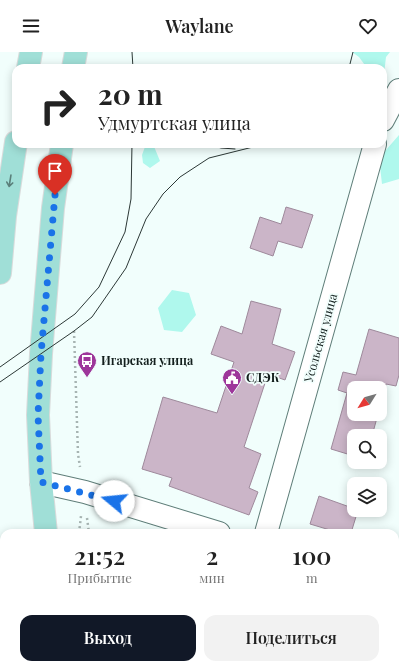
<!DOCTYPE html>
<html lang="ru">
<head>
<meta charset="utf-8">
<style>
	:root { --surface:#fff; --page:#f2f2f2; --text:#222; --muted:#767676; --accent:#111827 }
	body { margin:0; font-family:"Playfair Display",serif; background:var(--page); color:var(--text); height:100vh; display:flex; flex-direction:column; font-size:15px; white-space:nowrap }
	* { box-sizing:border-box; margin:0 }
	p { font-size:13px; color:var(--muted) }
	.icon { flex:none; width:22px; height:22px; fill:none; stroke:currentColor; stroke-width:2; stroke-linecap:round; stroke-linejoin:round }
	.map { position:relative; flex:1; overflow:hidden }
	.sheet { position:absolute; left:0px; top:477px; width:399px; height:140px; display:flex; flex-direction:column; background:var(--surface); border-radius:12px 12px 0 0; box-shadow:0 2px 10px #0003 }
	.sheet>* { flex:none }
	.hud { position:absolute; left:12px; top:12px; width:375px; height:84px; border-radius:12px; box-shadow:0 2px 10px #0003; background:#fff; color:var(--text); overflow:hidden }
	.needle { width:26px; rotate:233deg }
	.tools { position:absolute; left:347px; top:329px; display:grid; gap:8px }
	.tools a { display:grid; place-items:center; width:40px; height:40px; border-radius:8px; background:var(--surface); box-shadow:0 2px 10px #0003; font-size:20px }
	.pin { position:absolute; display:grid; place-items:center; width:34px; height:34px; color:#fff; margin:-41px -17px; border-radius:50% 50% 50% 0; rotate:-45deg; box-shadow:0 0 4px #0007 }
	.pin .icon { rotate:45deg }
	.me { position:absolute; width:44px; margin:-22px; rotate:287deg; stroke-linejoin:round; filter:drop-shadow(0 0 3px #0008) }
	.turn { display:flex; align-items:center; gap:14px; height:84px; padding:0 20px; font-size:18px }
	.turn .icon { width:52px; height:52px; stroke-width:2.5 }
	.turn b { display:block; font-size:28px; line-height:34px }
	.eta { display:flex; justify-content:space-evenly; align-items:center; height:68px; text-align:center }
	.eta b { font-size:24px; font-weight:600; line-height:28px }
	.primary-button { display:flex; gap:8px; margin-top:auto; padding:8px 20px }
	.primary-button a { flex:1; height:46px; border-radius:12px; background:var(--accent); color:#fff; font-size:16px; font-weight:600; line-height:46px; text-align:center }
	.primary-button a+a { background:var(--page); color:var(--text) }
	header { display:flex; justify-content:space-between; align-items:center; height:52px; padding:0 20px; background:var(--surface); font-size:18px; font-weight:600 }
	.map>svg:first-child { display:block }
	.green { fill:#aff8ed }
	.building { fill:#cbb5c8; stroke:#9e899b }
	.lines { fill:none; stroke-linecap:round; stroke-linejoin:round }
	.street-casing { stroke:#5f7e79; stroke-width:24 }
	.primary-casing { stroke:#d9dbdb; stroke-width:24 }
	.path { stroke:#a7b4b2; stroke-width:2.5; stroke-dasharray:2 3; stroke-linecap:butt }
	.street { stroke:#fff; stroke-width:22 }
	.primary { stroke:#a0dfd7; stroke-width:22 }
	.tram { stroke:#2c3836; stroke-width:1 }
	.oneway { stroke:#5a7f7a }
	.route { stroke:#1a73e8; stroke-width:7; stroke-dasharray:0 12.6 }
	.labels { text-anchor:middle; stroke-width:3.5; stroke-linejoin:round; paint-order:stroke }
	.street-label { font-size:12px; fill:#131f1d; stroke:#f1fefc }
	.poi-label { font-size:12px; font-weight:bold; fill:#131f1d; stroke:#f1fefc; text-anchor:start }
</style>
</head>
<body>
<header><svg class="icon" aria-label="menu" viewBox="0 0 24 24"><path d="M4 6h16M4 12h16M4 18h16"/></svg>Waylane<svg class="icon" aria-label="heart" viewBox="0 0 24 24"><path d="M12 20l-8-8c-3-5 5-10 8-4 3-6 11-1 8 4z"/></svg></header>
<div class="map">
<svg width="399" height="617" viewBox="0 0 399 617">
	<rect width="100%" height="100%" fill="#f1fefc"/>
	<!-- green -->
	<path class="green" d="M352,0h38l-4,5 -3,26v-15h-16l-8,-11z
		M399,83v44l-17,5 -3,-26z
		M146,92h7l7,17 -10,7 -7,-5 -1,-8z
		M172,238l17,3 7,22 -14,17 -18,-2 -6,-22z
		M160,613h51l-2,4h-50z"/>
	<!-- building -->
	<path class="building" d="M286,155l27,8 -11,33 -24,-7 -5,15 -23,-8 10,-31 21,7z
		M251,249l30,8 -9,35 23,8 -10,28 -17,-6 -24,73 17,7 -12,34 9,4 -9,23 -80,-29 3,-8 -30,-9 21,-72 54,16 17,-51 -23,-8 10,-28 21,8z
		M369,277l30,9v37l-3,11 -10,-2 -6,22v-18h-26v26h24l-6,22 -18,-3v23l-23,-7 16,-56 -9,-3 5,-18 13,3z
		M319,444l39,14 -7,23h-11l-30,-9z"/>
	<g class="lines">
		<!-- street casing -->
		<g class="street-casing">
			<path id="street" d="M383,68l16,-30
				M41,430l44,10 134,41
				M266,481l109,-389
				M395,540l4,2
				M221,617l1,-4"/>
		</g>
		<!-- primary casing -->
		<g class="primary-casing">
			<path id="primary" d="M28,16l3,-16
				M73,16l3,-16
				M0,221l5,-57 11,-74
				M46,481l-5,-51 -3,-67 3,-61 12,-146 9,-64
				M0,584l3,33
				M56,613l1,4"/>
		</g>
		<!-- path -->
		<path class="path" d="M74,279l4,123 2,13
			M87,466l2,15
			M79,481l2,-17
			M90,613v4
			M102,613v4"/>
		<!-- street -->
		<use href="#street" class="street"/>
		<!-- primary -->
		<use href="#primary" class="primary"/>
		<!-- tram -->
		<path class="tram" d="M132,0l1,16
			M349,16l4,-16
			M207,92l14,4 14,1
			M0,315l75,-53 24,-27 26,-55 6,-33 1,-55
			M0,330l74,-51 18,-14 34,-49 20,-49 17,-25 17,-17 29,-19 56,-14"/>
	</g>
	<!-- one-way arrows -->
	<defs><path id="oneway-shaft" d="M-6 0H5M1.5-3L5.5 0L1.5 3" fill="none" stroke-width="1.6" stroke-linecap="round" stroke-linejoin="round"/></defs>
	<use class="oneway" href="#oneway-shaft" transform="translate(10 129) rotate(99)"/>
	<g class="lines">
		<!-- route -->
		<path class="route" d="M55,143l-14,159 -3,61 3,67 73,19"/>
	</g>
	<!-- icons -->
	<defs>
		<g id="bus-pin" transform="scale(1)"><path d="M0 17L-7.5 6A9.5 9.5 0 1 1 7.5 6Z" fill="#9d369a" stroke="#f1fefc"/><path d="M-5-6H5V4H4V6H2V4H-2V6H-4V4H-5ZM-3.5-4V0h7V-4ZM-3.5 1.2v1.5H-2V1.2ZM2 1.2v1.5H3.5V1.2Z" fill="#fff"/></g>
		<g id="civic-pin" transform="scale(1)"><path d="M0 17L-7.5 6A9.5 9.5 0 1 1 7.5 6Z" fill="#9d369a" stroke="#f1fefc"/><path d="M-.6-6.5H3V-4.5H.6V-3L4-1V1h2V6H-6V1h2V-1L-.6-3ZM-1.2 2.5V6h2.4V2.5Z" fill="#fff"/></g>
	</defs>
	<g fill-rule="evenodd">
		<use href="#bus-pin" x="87" y="309"/>
		<use href="#civic-pin" x="232" y="326"/>
	</g>
	<g class="labels">
		<!-- street labels -->
		<g class="street-label">
			<text transform="translate(321 286) rotate(-74)" y="4">Усольская улица</text>
		</g>
		<!-- poi labels -->
		<g class="poi-label">
			<text x="101" y="313">Игарская улица</text>
			<text x="246" y="330">СДЭК</text>
		</g>
	</g>
</svg>
<div class="tools">
<a><svg class="needle" viewBox="-14 -14 28 28"><path d="M0-13l5 13h-10z" fill="#e53935"/><path d="M0 13l5-13h-10z" fill="#767676"/></svg></a>
<a><svg class="icon" aria-label="search" viewBox="0 0 24 24"><circle cx="10" cy="10" r="6"/><path d="M15 15l6 6"/></svg></a>
<a><svg class="icon" aria-label="layers" viewBox="0 0 24 24"><path d="M12 4l9 5-9 5-9-5zM3 14l9 5 9-5"/></svg></a>
</div>
<div class="pin" style="left:55px;top:143px;background:#d93025"><svg class="icon" aria-label="arrive" viewBox="0 0 24 24"><path d="M6 21V4h12l-3 4 3 4H6"/></svg></div>
<svg class="me" style="left:114px;top:449px" viewBox="-20 -20 40 40"><circle r="19" fill="#fff"/><path d="M0-13L10 11 0 6-10 11z" fill="#1a73e8"/></svg>
<div class="hud">
<div class="turn"><svg class="icon" aria-label="right" viewBox="0 0 24 24"><path d="M7 20v-9h11M14 6l5 5-5 5"/></svg><div><b>20 m</b>Удмуртская улица</div></div>
</div>
<section class="sheet">
<div class="eta">
<div><b>21:52</b><p>Прибытие</p></div>
<div><b>2</b><p>мин</p></div>
<div><b>100</b><p>m</p></div>
</div>
<div class="primary-button"><a>Выход</a><a>Поделиться</a></div>
</section>
</div>
</body>
</html>
